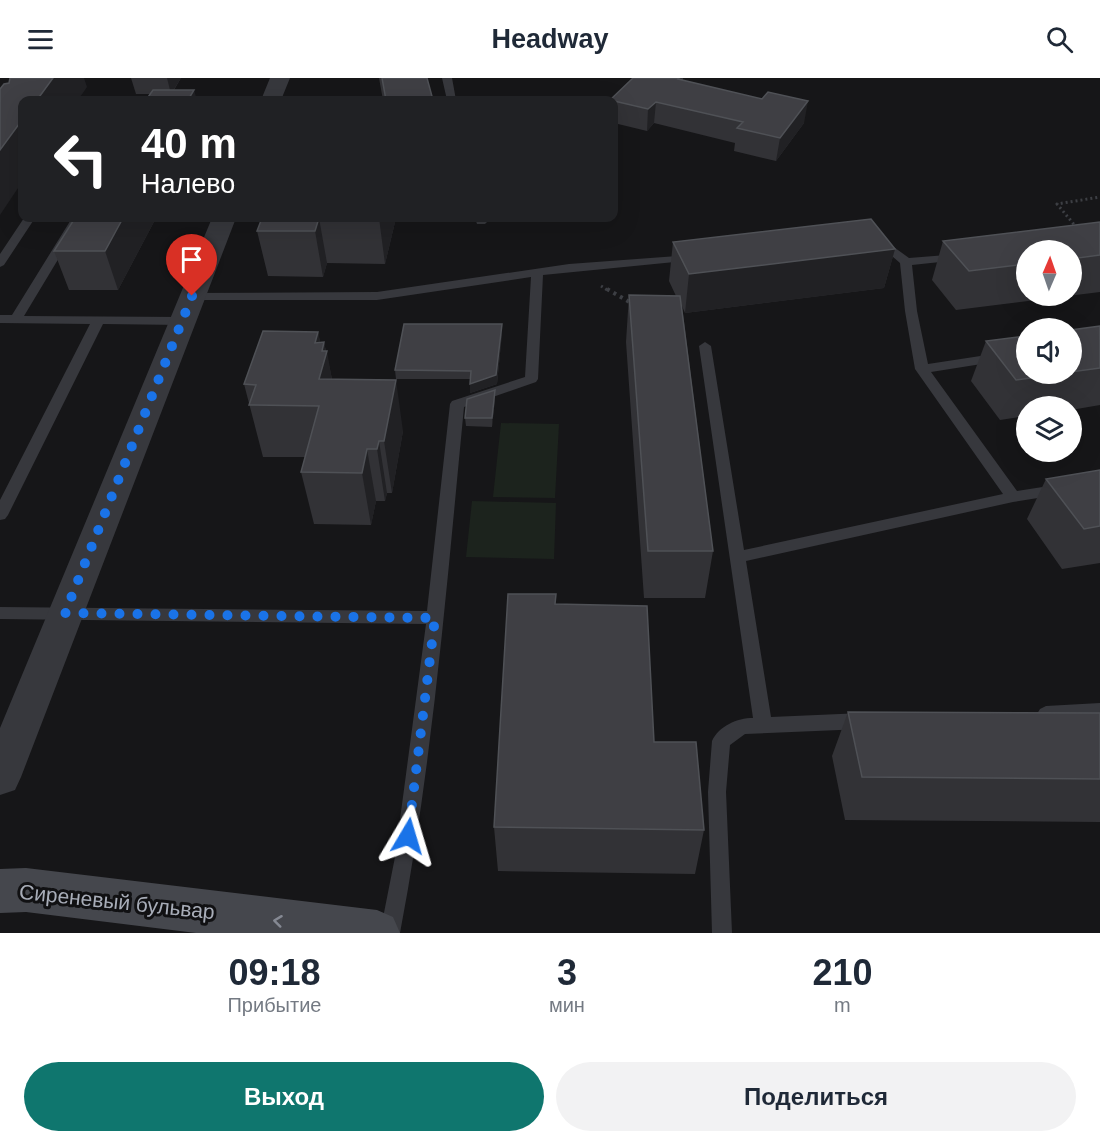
<!DOCTYPE html>
<html lang="ru">
<head>
<meta charset="utf-8">
<style>
	:root { --surface:#fff; --page:#f2f2f3; --text:#1f2937; --muted:#747a83; --accent:#0f766e }
	body { margin:0; font-family:Helvetica,sans-serif; background:var(--page); color:var(--text); height:100vh; display:flex; flex-direction:column; font-size:22px; white-space:nowrap }
	* { box-sizing:border-box; margin:0 }
	p { font-size:20px; color:var(--muted) }
	.icon { flex:none; width:33px; height:33px; fill:none; stroke:currentColor; stroke-width:2; stroke-linecap:round; stroke-linejoin:round }
	.map { position:relative; height:855px; overflow:hidden }
	.sheet { display:flex; flex-direction:column; background:var(--surface); flex:1 }
	.sheet>* { flex:none }
	.top-card { position:absolute; left:18px; top:18px; width:600px; height:126px; border-radius:12px; box-shadow:0 6px 24px #0002; background:#202124; color:#fff; overflow:hidden }
	.needle { width:39px; rotate:2deg }
	.fabs { position:absolute; left:1016px; top:162px; display:grid; gap:12px }
	.fabs a { display:grid; place-items:center; width:66px; height:66px; border-radius:50%; background:var(--surface); box-shadow:0 6px 24px #0002; font-size:30px }
	.pin { position:absolute; display:grid; place-items:center; width:51px; height:51px; color:#fff; margin:-62px -26px; border-radius:50% 50% 50% 0; rotate:-45deg; box-shadow:0 0 6px #0007 }
	.pin .icon { rotate:45deg }
	.me { position:absolute; width:66px; margin:-33px; rotate:7deg; stroke-linejoin:round; filter:drop-shadow(0 0 4px #0008) }
	.turn { display:flex; align-items:center; gap:21px; height:126px; padding:0 24px; font-size:27px }
	.turn .icon { width:78px; height:78px; stroke-width:2.5 }
	.turn b { display:block; font-size:42px; line-height:51px }
	.eta { display:flex; justify-content:space-evenly; align-items:center; height:102px; text-align:center }
	.eta b { font-size:36px; font-weight:700; line-height:42px }
	.action { display:flex; gap:12px; margin-top:auto; padding:12px 24px }
	.action a { flex:1; height:69px; border-radius:36px; background:var(--accent); color:#fff; font-size:24px; font-weight:700; line-height:69px; text-align:center }
	.action a+a { background:var(--page); color:var(--text) }
	header { display:flex; justify-content:space-between; align-items:center; height:78px; padding:0 24px; background:var(--surface); font-size:27px; font-weight:700 }
	.map>svg:first-child { display:block }
	.green { fill:#1c231d }
	.lines { fill:none; stroke-linecap:round; stroke-linejoin:round }
	.path-far1 { stroke:#3d3f44; stroke-width:3; stroke-dasharray:2 3; stroke-linecap:butt }
	.path { stroke:#3d3f44; stroke-width:4; stroke-dasharray:3 4.5; stroke-linecap:butt }
	.service { fill:#37383d; fill-rule:evenodd }
	.tertiary { fill:#37383d; fill-rule:evenodd }
	.secondary { fill:#45474d; fill-rule:evenodd }
	.wall { fill:#323236; fill-rule:evenodd }
	.shaded-wall { fill:#212124 }
	.building { fill:#3f3f44; stroke:#4f5156; stroke-width:1.5 }
	.oneway { stroke:#858993 }
	.route { stroke:#1a73e8; stroke-width:10; stroke-dasharray:0 18 }
	.labels { text-anchor:middle; stroke-width:6; stroke-linejoin:round; paint-order:stroke }
	.near-street-label { font-size:21px; fill:#a8adb8; stroke:#111113 }
</style>
</head>
<body>
<header><svg class="icon" aria-label="menu" viewBox="0 0 24 24"><path d="M4 6h16M4 12h16M4 18h16"/></svg>Headway<svg class="icon" aria-label="search" viewBox="0 0 24 24"><circle cx="10" cy="10" r="6"/><path d="M15 15l6 6"/></svg></header>
<div class="map">
<svg width="1100" height="855" viewBox="0 0 1100 855">
	<rect width="100%" height="100%" fill="#161618"/>
	<!-- green -->
	<path class="green" d="M501,345l58,1 -4,74 -62,-1z
		M472,423l84,2 -2,56 -88,-2z"/>
	<g class="lines">
		<!-- path-far1 -->
		<path class="path-far1" d="M1077,150l-20,-24 43,-7
			M601,208l8,5"/>
		<!-- path -->
		<path class="path" d="M607,211l24,14"/>
		<!-- service -->
		<path class="service" d="M442,0h10l4,22h-9z
			M24,140h11l-31,47 -4,2v-13z
			M72,140h11l-59,98 158,1 6,4 -6,4 -79,-1 -95,191 -3,4 -5,1v-20l90,-176 -90,-1v-8h12z
			M475,140h10l2,4 -2,2h-8z
			M880,159l29,21 50,-4 6,3 -6,3 -47,5 5,46 11,53 98,-15v8l-95,15 86,119 83,-13v10l-87,14 -267,59 25,156 92,-4 6,3 3,5 -3,5 -6,3 -118,5 -15,11 -4,47 6,141h-20l-4,-141 4,-51c7,-15 25,-23 41,-23l-54,-372 6,-4 6,4 33,204 259,-56 -88,-125 -10,-58 -5,-48 -24,-21v-4z
			M691,177l4,1v4l-152,15 -5,104 -2,3 -72,25c-17,175 -31,353 -64,526h-20l15,-76 31,-233 -426,-5v-12l427,4 23,-207 2,-3 73,-24 6,-100 -154,23h-185l-4,-1v-6l189,-1 192,-28z
			M1100,625v16l-54,3 -6,-3 -3,-5 3,-5 6,-3z"/>
		<!-- tertiary -->
		<path class="tertiary" d="M270,0h20l-9,22h-20z
			M212,140h24l-215,559 -6,13 -15,5v-67z"/>
		<!-- secondary -->
		<path class="secondary" d="M26,790l351,42 16,7 7,16h-204l-170,-21 -26,1v-44z"/>
	</g>
	<!-- wall -->
	<path class="wall" d="M131,0h50l-7,12 -24,4h-14z
		M379,0h48l6,22h-50z
		M633,0h50v2l121,43 -28,38 -42,-10 1,-8 -81,-20 -7,8 -33,-8v-23h-4z
		M156,140l-38,72h-49l-15,-39z
		M262,140h134l-11,46 -58,-1 -4,14 -55,-1 -11,-45z
		M1100,144v70l-144,18 -24,-30 11,-39zM1026,172h45v46h-45z
		M673,164l222,7 -11,39 -199,25 -3,-7 31,245 -8,47h-61l-18,-256 3,-47 47,1 -7,-15z
		M502,246v9l-5,51 -27,9v-14h-74l-1,-9z
		M1100,248v79l-29,5v-4h-45v10l-26,4 -29,-39 15,-40 40,33h45v-44z
		M318,254l2,10h4l8,37 71,52 -11,62h-5l-2,8h-9l-5,24 -57,-1 -13,-52 4,-15h-42l-19,-73z
		M495,321l-3,28 -26,-1 -1,-8z
		M1100,392v93l-38,6 -35,-50 19,-40z
		M556,526l98,138 50,88 -9,44 -197,-3 -4,-44z
		M848,634l252,1v109l-255,-2 -13,-64z"/>
	<!-- shaded-wall -->
	<path class="shaded-wall" d="M53,0h31l3,9 -9,13h-41z
		M167,0h14l-10,16z
		M194,12l3,10h-9z
		M808,23l-4,22 -28,38 4,-23z
		M656,24l-2,21 -7,8 1,-22z
		M22,42v62l-22,33v-65z
		M123,140h33l-38,72 -13,-39z
		M319,140l8,45 -4,14 -8,-46z
		M379,140h17l-11,46z
		M895,171l-11,39 -199,25 4,-39z
		M502,246v9l-5,51 -27,9v-9z
		M318,254l4,19 2,-9 2,11 1,-2 9,52 -17,-24 -4,-36z
		M396,302l7,51 -11,62 -8,-52z
		M495,312v9l-3,28v-9z
		M379,363l8,52 -2,8 -8,-52z
		M367,371l9,52 -5,24 -9,-52z"/>
	<!-- building -->
	<path class="building" d="M10,0h43l-16,22h-15v20l-22,30v-61l4,-5 5,-1z
		M382,0h45l6,22h-47z
		M633,0h46l-1,1 84,20 6,-7 40,9 -28,37 -43,-10 6,-6 -87,-20 -8,7 -38,-9z
		M153,12h41l-6,10h-42z
		M75,140h48l-18,33h-51z
		M262,140h57l-4,13h-58z
		M871,141l24,30 -206,25 -16,-32z
		M1100,144v33l-29,4v-9h-45v14l-57,7 -26,-30z
		M629,217l51,1 33,255h-65z
		M404,246h98l-6,51 -26,9 1,-13 -76,-1z
		M1100,248v42l-29,4v-42z
		M263,253l55,1 -3,11 9,-1 -2,9h5l-8,28 77,1 -12,61h-5l-2,8h-10l-5,24 -61,-1 18,-66 -70,-1 7,-20 -12,-1z
		M1026,258v38h34l-44,6 -30,-39z
		M495,312l-3,28h-27l2,-19z
		M1100,392v56l-16,3 -38,-50z
		M508,516h48l-1,10 92,2 7,136h42l8,88 -210,-3z
		M848,634l252,1v66l-238,-2z"/>
	<!-- one-way arrows -->
	<defs><path id="oneway-chevron" d="M-2-3.5L2.5 0L-2 3.5" fill="none" stroke-width="1.6" stroke-linecap="round" stroke-linejoin="round" transform="scale(1.5)"/></defs>
	<use class="oneway" href="#oneway-chevron" transform="translate(278 843) rotate(-173)"/>
	<g class="lines">
		<!-- route -->
		<path class="route" d="M192,218l-127,317 370,5 -27,218"/>
	</g>
	<g class="labels">
		<!-- near-street labels -->
		<g class="near-street-label">
			<text transform="translate(117 824) rotate(6)" y="7">Сиреневый бульвар</text>
		</g>
	</g>
</svg>
<div class="fabs">
<a><svg class="needle" viewBox="-14 -14 28 28"><path d="M0-13l5 13h-10z" fill="#e53935"/><path d="M0 13l5-13h-10z" fill="#747a83"/></svg></a>
<a><svg class="icon" aria-label="sound" viewBox="0 0 24 24"><path d="M4 9h4l5-4v14l-5-4H4zM17 9q2 3 0 6"/></svg></a>
<a><svg class="icon" aria-label="layers" viewBox="0 0 24 24"><path d="M12 4l9 5-9 5-9-5zM3 14l9 5 9-5"/></svg></a>
</div>
<div class="pin" style="left:192px;top:218px;background:#d93025"><svg class="icon" aria-label="arrive" viewBox="0 0 24 24"><path d="M6 21V4h12l-3 4 3 4H6"/></svg></div>
<svg class="me" style="left:408px;top:758px" viewBox="-20 -20 40 40"><path d="M0-17L14 15 0 8-14 15z" fill="#1a73e8" stroke="#fff" stroke-width="4"/></svg>
<div class="top-card">
<div class="turn"><svg class="icon" aria-label="left" viewBox="0 0 24 24"><path d="M17 20v-9H6M10 6l-5 5 5 5"/></svg><div><b>40 m</b>Налево</div></div>
</div>
</div>
<section class="sheet">
<div class="eta">
<div><b>09:18</b><p>Прибытие</p></div>
<div><b>3</b><p>мин</p></div>
<div><b>210</b><p>m</p></div>
</div>
<div class="action"><a>Выход</a><a>Поделиться</a></div>
</section>
</body>
</html>
